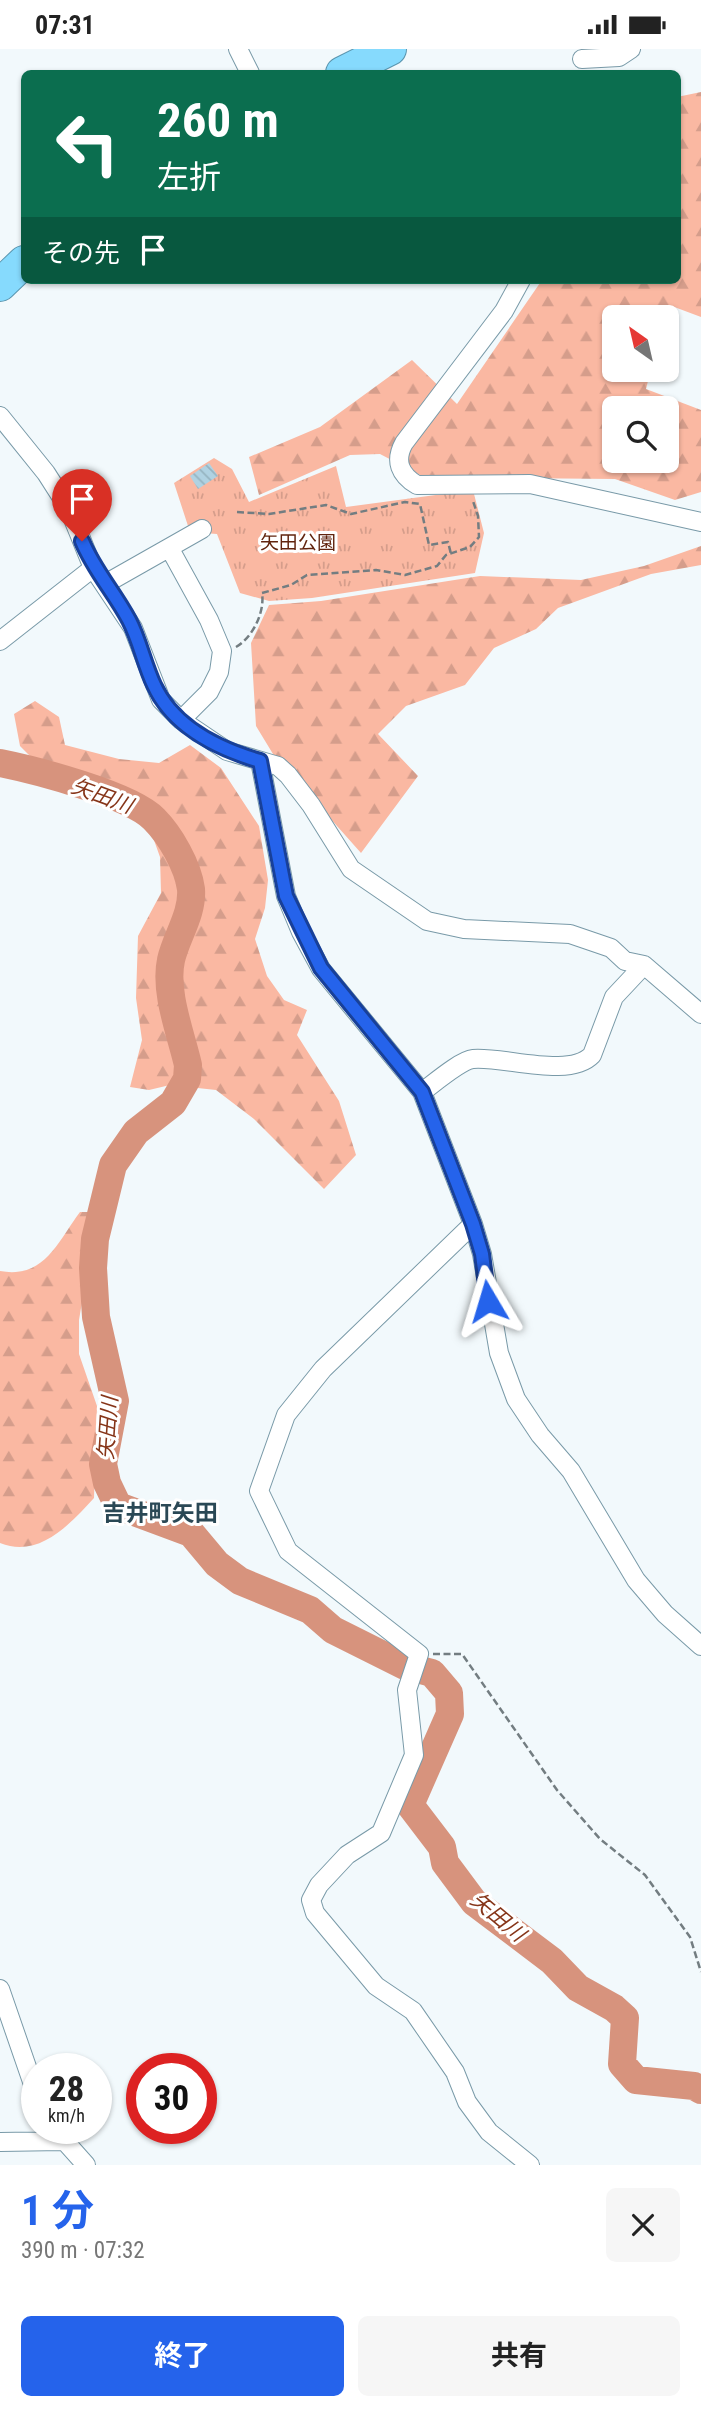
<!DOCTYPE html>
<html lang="ja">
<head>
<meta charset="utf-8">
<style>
	:root { --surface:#fff; --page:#f6f6f6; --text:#222; --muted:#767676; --accent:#2563eb }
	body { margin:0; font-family:"Roboto Condensed","Noto Sans JP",sans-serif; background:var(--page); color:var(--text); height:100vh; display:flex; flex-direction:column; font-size:26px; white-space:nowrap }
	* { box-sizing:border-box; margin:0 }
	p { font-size:23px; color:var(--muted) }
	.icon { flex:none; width:38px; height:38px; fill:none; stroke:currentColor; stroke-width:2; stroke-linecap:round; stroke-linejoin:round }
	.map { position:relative; height:2116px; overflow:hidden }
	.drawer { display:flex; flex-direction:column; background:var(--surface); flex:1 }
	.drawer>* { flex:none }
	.guide { position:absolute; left:21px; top:21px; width:660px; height:214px; border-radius:10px; box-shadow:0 2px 5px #0004; background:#0b6e4f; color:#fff; overflow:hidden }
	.needle { width:46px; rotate:326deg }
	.fabs { position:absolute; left:602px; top:256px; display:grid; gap:14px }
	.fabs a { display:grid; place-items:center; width:77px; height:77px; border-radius:10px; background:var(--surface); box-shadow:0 2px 5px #0004; font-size:35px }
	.speed { position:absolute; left:21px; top:2004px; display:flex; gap:14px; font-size:35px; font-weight:700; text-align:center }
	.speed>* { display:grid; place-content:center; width:91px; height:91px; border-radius:50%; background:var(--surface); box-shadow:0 2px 5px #0004; line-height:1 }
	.speed small { font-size:18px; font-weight:400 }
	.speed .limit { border:10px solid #d22; background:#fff; color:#111 }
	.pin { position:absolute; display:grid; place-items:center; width:60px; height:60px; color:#fff; margin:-72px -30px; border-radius:50% 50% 50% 0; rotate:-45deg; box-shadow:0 0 7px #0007 }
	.pin .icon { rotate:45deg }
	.me { position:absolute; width:77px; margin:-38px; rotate:353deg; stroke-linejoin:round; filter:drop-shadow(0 0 5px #0008) }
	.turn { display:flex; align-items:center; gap:24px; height:147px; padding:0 21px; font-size:32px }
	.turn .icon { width:91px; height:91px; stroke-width:2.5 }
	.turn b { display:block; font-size:49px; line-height:60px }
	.then { display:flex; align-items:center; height:66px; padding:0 21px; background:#0003; gap:14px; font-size:26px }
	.round { display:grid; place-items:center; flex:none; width:74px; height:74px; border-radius:10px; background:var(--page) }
	.overview { display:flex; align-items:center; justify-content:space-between; height:119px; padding:0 21px }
	h1 { font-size:42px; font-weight:700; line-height:52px; color:var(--accent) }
	.primary-button { display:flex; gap:14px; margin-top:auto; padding:14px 21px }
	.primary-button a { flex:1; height:80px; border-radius:10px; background:var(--accent); color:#fff; font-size:28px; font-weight:700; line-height:80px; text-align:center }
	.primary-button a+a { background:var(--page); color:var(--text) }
	.status { display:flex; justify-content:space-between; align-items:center; height:49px; padding:0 35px; background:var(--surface); direction:ltr }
	.status svg { height:19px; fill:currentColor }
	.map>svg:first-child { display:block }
	.forest { fill:url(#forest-firs); fill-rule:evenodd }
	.park { fill:url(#park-tufts) }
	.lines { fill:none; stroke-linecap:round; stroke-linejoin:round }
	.river { stroke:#d7937d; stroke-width:28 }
	.building { fill:url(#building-back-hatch) }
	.street-casing { stroke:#799aa8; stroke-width:20 }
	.highway-casing { stroke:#5a95ae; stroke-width:34 }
	.path { stroke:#737d81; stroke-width:2.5; stroke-dasharray:7 3.5; stroke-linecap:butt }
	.street { stroke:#fff; stroke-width:18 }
	.highway { stroke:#86dafd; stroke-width:32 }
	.route-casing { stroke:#184099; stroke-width:18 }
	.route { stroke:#2563eb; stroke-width:12 }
	.labels { text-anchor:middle; stroke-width:6; stroke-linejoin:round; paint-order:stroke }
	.park-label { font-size:19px; fill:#61240e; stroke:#fff }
	.water-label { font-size:21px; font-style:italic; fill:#863519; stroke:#fff }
	.quarter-label { font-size:23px; font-weight:bold; fill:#2a4855; stroke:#fff }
</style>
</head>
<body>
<div class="status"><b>07:31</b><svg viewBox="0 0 49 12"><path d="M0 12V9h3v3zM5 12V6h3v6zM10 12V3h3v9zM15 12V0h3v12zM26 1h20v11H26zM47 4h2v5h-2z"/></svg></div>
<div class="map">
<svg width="701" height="2116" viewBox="0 0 701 2116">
	<defs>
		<pattern id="forest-firs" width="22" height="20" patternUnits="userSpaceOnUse" patternTransform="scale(1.75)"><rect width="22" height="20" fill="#fab8a2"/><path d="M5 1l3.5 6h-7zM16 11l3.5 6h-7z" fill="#d59d8b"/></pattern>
		<pattern id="park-tufts" width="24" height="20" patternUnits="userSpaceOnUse" patternTransform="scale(1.75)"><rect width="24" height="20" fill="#fab8a2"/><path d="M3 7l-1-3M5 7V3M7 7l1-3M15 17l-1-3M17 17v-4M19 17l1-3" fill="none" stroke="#d59d8b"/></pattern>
		<pattern id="building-back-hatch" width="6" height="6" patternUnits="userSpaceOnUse" patternTransform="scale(1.75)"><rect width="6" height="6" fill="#b0d2e2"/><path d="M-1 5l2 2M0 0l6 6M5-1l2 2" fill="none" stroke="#96b4c1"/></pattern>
	</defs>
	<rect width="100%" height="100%" fill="#f2f9fc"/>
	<!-- forest -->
	<path class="forest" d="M701,43v225l-32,-12 -4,12h-51v52h37l-5,20 55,21v82l-26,8 -60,-21 -191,-2 -44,-23 -30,1 -91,40 -10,-38 71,-30 92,-67 45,44 85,-124h135v-183zM614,359h53v52h-53z
		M701,497v19l-50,9 -93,34 -22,21 -42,19 -29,37 -59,21 -28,28 40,42 -57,77 -88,-99 -17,-28 -5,-83 18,-38 52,-4 159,-25 101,4 63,-14z
		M35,652l24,16 6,28 54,14 40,4 31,-18 31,23 38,58 9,54 -3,28 -10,31 12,37 17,24 23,10 -10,25 42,66 17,54 -32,34 -70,-70 -38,-29 -46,-5 -21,5 -19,-3 12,-47 -6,-42 2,-62 23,-43 -1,-36 -20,-56 -29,-20 -79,-23 -12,-12 -6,-32z
		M80,1163h16l11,14 -2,25 -20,33 -6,36v34l18,52 -3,92c-24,26 -55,61 -94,45v-272c44,8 57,-28 80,-59z"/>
	<!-- park -->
	<path class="park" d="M214,409l18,11 17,33 87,-36 10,41 127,-17 11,43 -9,40 -163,25 -43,3 -29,-8 -23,-59 -27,-2 -16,-49z"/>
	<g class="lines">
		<!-- river -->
		<path class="river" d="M0,714c35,7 131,32 154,56 16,16 34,47 37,70 2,25 -15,48 -20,71 -7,32 10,74 17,105l-1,14 -14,24 -37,29 -23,33 -18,74 -2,29 3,49 19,84 -12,63 4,19 11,23 73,27 26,31 23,17 70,29 23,20 72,36 27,7 17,20 1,21 -40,91 32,42 3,16 29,39 78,59 26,27 36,20 11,10 -3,46 14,16 58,6 7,4"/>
	</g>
	<!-- building -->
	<path class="building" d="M209,414l9,13 -20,13 -8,-13z"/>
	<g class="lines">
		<!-- street casing -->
		<g class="street-casing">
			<path id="street" d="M238,0l12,24
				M582,10l37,-2 12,-8
				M521,231l-17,31 -100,132c-10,18 -4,32 13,42l113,-1 171,38
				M0,367l46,57 23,36 24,59 40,60 28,72 20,20 46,31 51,15 10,9 23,30 40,64 76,52 37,8 106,5 41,14 14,13 19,4 57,49
				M170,500l39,71 13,31 -3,21 -10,20 -28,28
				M105,535l97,-55
				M0,592l93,-73
				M260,712l26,135 15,36 20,37 101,123 51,132 9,30 17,99 17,46 24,36 31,36 65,109 29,34 36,32
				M422,1043c11,-8 39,-32 51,-33 31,-3 96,20 119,-4l22,-58 30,-32
				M473,1175l-150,145 -37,46 -27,76 29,60 131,103 -12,36 7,65 -33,78 -34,22 -28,30 -8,15 4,13 61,73 37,25 42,61 12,30 22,30 41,33
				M0,1940l37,107
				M53,2079l33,37
				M0,2093l62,-1"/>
		</g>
		<!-- highway casing -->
		<g class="highway-casing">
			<path id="highway" d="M342,24l48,-24
				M0,236l24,-23"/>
		</g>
		<!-- path -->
		<path class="path" d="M237,463l32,2 57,-9 25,9 54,-12 15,2 9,41 19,-3 3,12
			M236,598c17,-10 29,-35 26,-54l29,-8 16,-10 69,-5 29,5 32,-9 9,-11 24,-8 9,-10 -1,-21 -5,-15
			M433,1605h29l95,136 43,49 45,36 45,62 11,35"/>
		<!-- street -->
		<use href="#street" class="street"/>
		<!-- highway -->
		<use href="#highway" class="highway"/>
	</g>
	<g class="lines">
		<!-- route casing -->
		<g class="route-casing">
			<path id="route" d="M82,492c12,29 32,51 47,79 11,21 15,44 25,65 19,42 65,64 106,76l26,135 35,72 101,124 51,132 9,30 6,47"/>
		</g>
		<!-- route -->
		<use href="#route" class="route"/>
	</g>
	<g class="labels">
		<!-- park labels -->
		<g class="park-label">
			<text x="298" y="500">矢田公園</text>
		</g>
		<!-- water labels -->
		<g class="water-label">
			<text transform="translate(102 747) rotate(20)" y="7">矢田川</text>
			<text transform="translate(108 1379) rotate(-86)" y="7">矢田川</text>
			<text transform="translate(498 1868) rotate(40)" y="7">矢田川</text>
		</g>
		<!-- quarter labels -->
		<g class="quarter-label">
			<text x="160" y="1472">吉井町矢田</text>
		</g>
	</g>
</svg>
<div class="fabs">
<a><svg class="needle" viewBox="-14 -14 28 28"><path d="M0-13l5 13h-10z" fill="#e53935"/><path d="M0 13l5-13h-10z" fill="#767676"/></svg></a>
<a><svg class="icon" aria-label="search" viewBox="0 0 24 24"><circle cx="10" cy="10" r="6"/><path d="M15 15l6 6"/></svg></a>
</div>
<div class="speed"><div>28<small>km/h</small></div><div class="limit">30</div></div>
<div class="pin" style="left:82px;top:492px;background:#d93025"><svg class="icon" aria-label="arrive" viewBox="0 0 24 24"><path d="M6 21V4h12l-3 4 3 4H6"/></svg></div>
<svg class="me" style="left:488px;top:1252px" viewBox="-20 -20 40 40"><path d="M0-17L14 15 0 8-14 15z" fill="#2563eb" stroke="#fff" stroke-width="4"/></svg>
<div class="guide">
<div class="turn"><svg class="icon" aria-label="left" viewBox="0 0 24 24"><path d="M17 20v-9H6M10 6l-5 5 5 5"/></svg><div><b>260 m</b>左折</div></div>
<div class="then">その先<svg class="icon" aria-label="arrive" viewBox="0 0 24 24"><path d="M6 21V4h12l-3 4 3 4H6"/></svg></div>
</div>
</div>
<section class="drawer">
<div class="overview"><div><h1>1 分</h1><p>390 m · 07:32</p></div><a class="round"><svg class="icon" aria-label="close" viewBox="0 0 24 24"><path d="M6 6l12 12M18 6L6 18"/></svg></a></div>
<div class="primary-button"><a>終了</a><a>共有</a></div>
</section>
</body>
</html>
